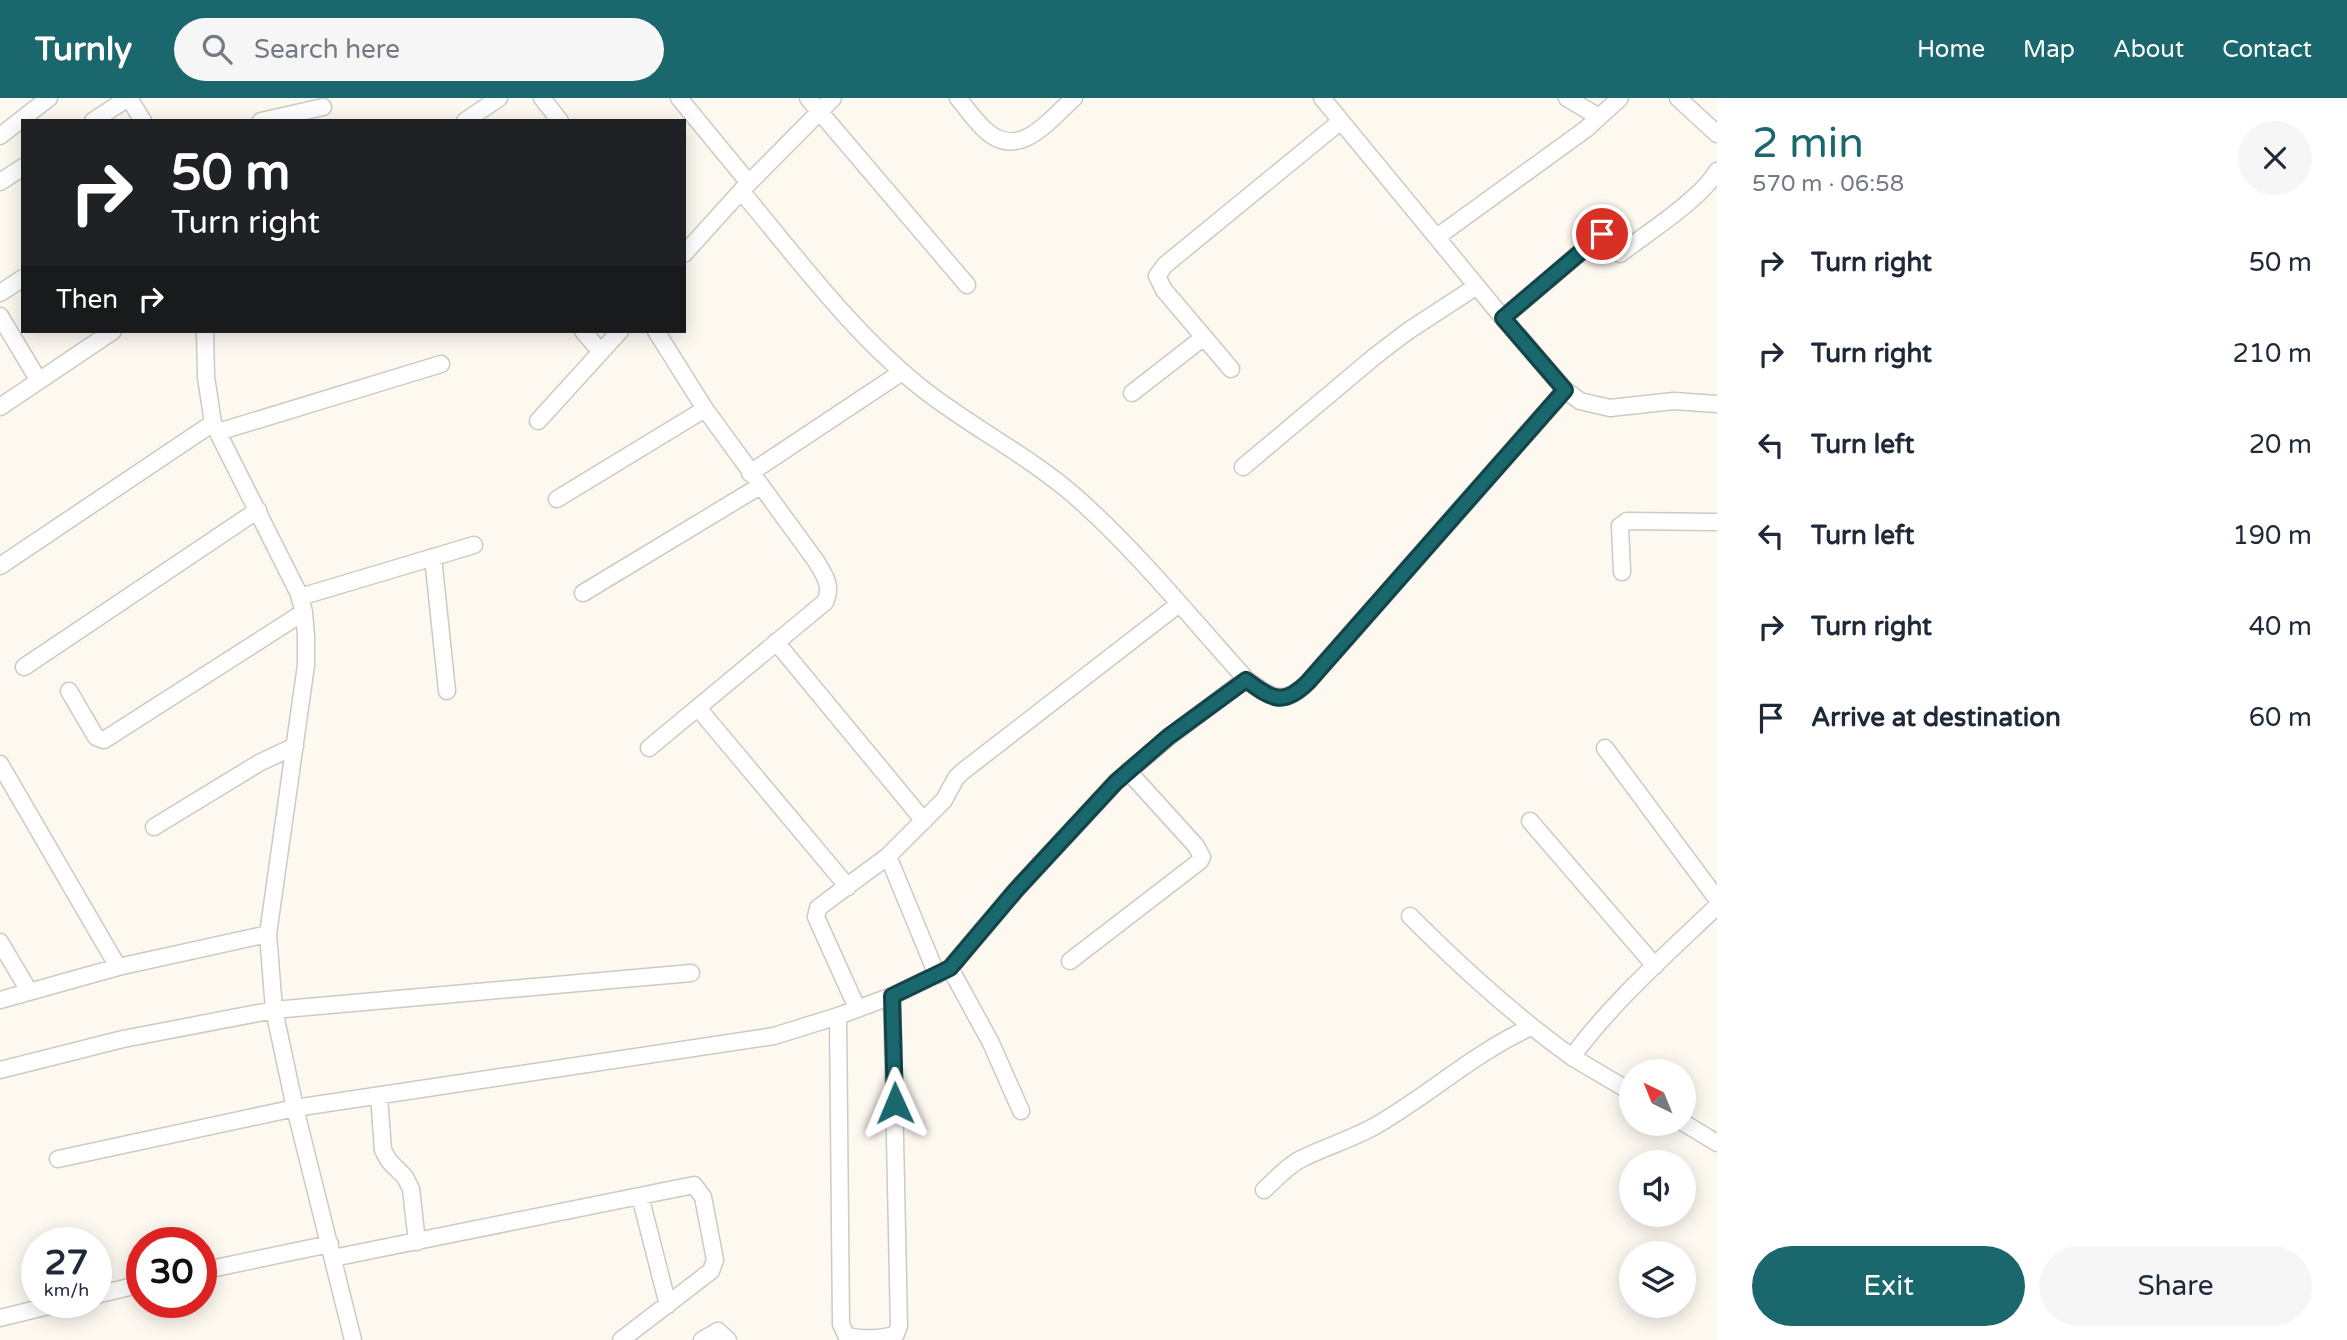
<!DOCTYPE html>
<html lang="en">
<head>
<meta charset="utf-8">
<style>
	:root { --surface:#fff; --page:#f6f6f7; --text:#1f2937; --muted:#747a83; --accent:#1a676e }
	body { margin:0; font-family:"Varela Round",sans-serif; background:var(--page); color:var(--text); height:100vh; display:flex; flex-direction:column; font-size:26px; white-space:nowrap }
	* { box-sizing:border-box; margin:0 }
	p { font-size:23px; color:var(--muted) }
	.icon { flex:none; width:38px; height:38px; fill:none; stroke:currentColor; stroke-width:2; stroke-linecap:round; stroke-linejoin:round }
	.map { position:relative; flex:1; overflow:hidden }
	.panel { display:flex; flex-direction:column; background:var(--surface); width:630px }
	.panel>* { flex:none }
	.banner { position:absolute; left:21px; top:21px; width:665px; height:214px; border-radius:0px; box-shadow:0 4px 18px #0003; background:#202124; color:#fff; overflow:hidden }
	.needle { width:46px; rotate:317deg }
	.tools { position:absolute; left:1619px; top:961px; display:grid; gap:14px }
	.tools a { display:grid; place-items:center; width:77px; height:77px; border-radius:50%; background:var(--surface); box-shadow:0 4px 18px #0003; font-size:35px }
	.speed { position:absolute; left:21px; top:1129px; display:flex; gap:14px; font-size:35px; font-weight:700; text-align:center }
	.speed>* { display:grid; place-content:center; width:91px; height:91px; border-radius:50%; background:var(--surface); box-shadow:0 4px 18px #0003; line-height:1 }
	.speed small { font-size:18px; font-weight:400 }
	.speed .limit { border:10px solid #d22; background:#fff; color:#111 }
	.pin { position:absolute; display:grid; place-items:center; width:60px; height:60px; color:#fff; margin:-30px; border:4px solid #fff; border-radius:50%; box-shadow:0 2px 7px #0007 }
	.me { position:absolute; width:77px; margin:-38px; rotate:359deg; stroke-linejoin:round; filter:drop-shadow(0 0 5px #0008) }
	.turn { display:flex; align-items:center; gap:24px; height:147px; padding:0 35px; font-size:32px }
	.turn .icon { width:91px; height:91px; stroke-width:2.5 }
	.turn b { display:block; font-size:49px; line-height:60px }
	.then { display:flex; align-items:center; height:66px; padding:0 35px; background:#0003; gap:14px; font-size:26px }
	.round { display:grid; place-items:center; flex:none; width:74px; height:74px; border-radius:37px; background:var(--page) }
	.overview { display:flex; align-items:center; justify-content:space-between; height:119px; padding:0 35px }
	h1 { font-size:42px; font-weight:600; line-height:52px; color:var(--accent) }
	.button { display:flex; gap:14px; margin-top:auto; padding:14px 35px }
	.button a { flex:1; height:80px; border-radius:42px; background:var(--accent); color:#fff; font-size:28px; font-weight:600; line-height:80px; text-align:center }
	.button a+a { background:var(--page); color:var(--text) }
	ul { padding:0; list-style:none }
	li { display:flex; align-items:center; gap:21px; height:91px; padding:0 35px }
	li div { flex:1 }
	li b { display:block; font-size:26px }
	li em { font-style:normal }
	header { display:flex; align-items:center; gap:42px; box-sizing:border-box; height:98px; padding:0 35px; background:var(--accent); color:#fff }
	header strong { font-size:33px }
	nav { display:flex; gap:38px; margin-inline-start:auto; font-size:24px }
	.search { width:490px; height:63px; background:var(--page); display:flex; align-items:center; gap:18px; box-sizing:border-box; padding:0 24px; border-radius:38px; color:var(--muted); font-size:26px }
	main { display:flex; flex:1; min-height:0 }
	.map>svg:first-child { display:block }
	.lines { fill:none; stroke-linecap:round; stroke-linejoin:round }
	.minor-casing { stroke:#cec9c2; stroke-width:19 }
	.minor { stroke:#fff; stroke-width:16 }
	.route-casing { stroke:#114348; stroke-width:18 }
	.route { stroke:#1a676e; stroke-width:12 }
</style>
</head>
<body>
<header>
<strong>Turnly</strong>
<div class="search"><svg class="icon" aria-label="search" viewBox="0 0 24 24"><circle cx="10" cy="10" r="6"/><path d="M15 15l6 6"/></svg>Search here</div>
<nav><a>Home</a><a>Map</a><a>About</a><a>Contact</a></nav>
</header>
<main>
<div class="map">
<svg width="1717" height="1242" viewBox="0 0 1717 1242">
	<rect width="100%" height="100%" fill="#fdf8f0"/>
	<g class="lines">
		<!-- minor casing -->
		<g class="minor-casing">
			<path id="minor" d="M129,0l14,23
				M542,0l18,23
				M679,0l70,85
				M808,0l159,187
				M958,0c8,10 16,21 25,30 35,35 65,-7 91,-30
				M1322,0l181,220 62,72 15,11 30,7 64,-7 43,3
				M1567,0l32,19
				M1678,0l39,36
				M93,23l35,-23
				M261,23l62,-14
				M465,23l34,-23
				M0,38l49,-38
				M0,84l23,-15
				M741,93c57,68 112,143 183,199 49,38 105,66 152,107 62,55 115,121 170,182 26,19 37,28 62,3l257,-292
				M1437,139l149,-108 34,-31
				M684,156l57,-63 92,-93
				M1620,156c27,-21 81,-55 97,-83
				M0,195l23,-15
				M0,218l39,65
				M1503,220l99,-84
				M205,233l1,46 7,46 85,169 6,20 2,24v29l-38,269 6,76 21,98 58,232
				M583,233l17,20
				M1231,271l-67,-79 -7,-14 8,-11 176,-144
				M1132,295l72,-56
				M0,309l113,-76
				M538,323l82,-90
				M218,334l223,-68
				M1243,369l131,-110 34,-26 69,-45
				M750,375l152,-101
				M557,401l148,-90
				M433,459l14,134
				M0,468l213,-143
				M1622,474l-2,-46 7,-5 90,1
				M583,495l177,-107
				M300,499l174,-52
				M776,544l148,179
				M24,569l234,-157
				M69,593l27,46 8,3 200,-128
				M698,610l150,179
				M649,650l176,-146c8,-17 -1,-27 -9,-41l-111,-152 -49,-78
				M1605,650l112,151
				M0,666l118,203
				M1530,723l125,145
				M154,729l105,-64 36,-17
				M888,758l49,119
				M1410,818c51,51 103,99 162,141 41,-56 95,-103 145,-151
				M0,844l29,49
				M1070,863l130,-100 2,-4 -6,-11 -68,-75
				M950,870l41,75 30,68
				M0,902l118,-33 150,-33
				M857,910l-41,-91 2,-9 70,-52 56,-56 12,-22 6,-6 217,-168
				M838,918l3,308 5,11c13,5 37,4 50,-1l3,-8 -7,-330
				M1572,959l59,35
				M0,972l123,-31 151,-29 417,-37
				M379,998l4,54 6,11 16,16 6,12 6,53
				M1684,1025l33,20
				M58,1061l237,-51 479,-72 64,-20 54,-20 58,-28 66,-78 100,-108 53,-45 77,-58
				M1264,1092c12,-11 23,-24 37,-31 24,-12 51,-20 74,-33 54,-31 99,-73 156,-99
				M640,1098l28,109
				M333,1160l361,-73 9,12 12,63 -4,11 -90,69
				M201,1173l129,-27
				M96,1197l46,-11
				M0,1220l65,-16
				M702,1242l16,-9 10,9"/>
		</g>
		<!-- minor -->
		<use href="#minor" class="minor"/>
	</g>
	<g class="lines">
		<!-- route casing -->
		<g class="route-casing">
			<path id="route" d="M895,1005l-3,-107 58,-28 66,-78 100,-108 52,-45 78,-57c26,19 37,27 62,2l257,-292 -62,-72 99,-84"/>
		</g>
		<!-- route -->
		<use href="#route" class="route"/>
	</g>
</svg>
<div class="tools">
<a><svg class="needle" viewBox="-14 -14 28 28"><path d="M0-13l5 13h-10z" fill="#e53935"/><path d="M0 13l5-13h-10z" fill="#747a83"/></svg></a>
<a><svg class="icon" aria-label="sound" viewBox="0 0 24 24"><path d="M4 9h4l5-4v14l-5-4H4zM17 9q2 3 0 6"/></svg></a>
<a><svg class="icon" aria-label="layers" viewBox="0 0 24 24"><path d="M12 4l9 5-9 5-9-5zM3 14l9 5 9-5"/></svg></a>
</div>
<div class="speed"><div>27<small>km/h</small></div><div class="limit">30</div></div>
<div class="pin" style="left:1602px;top:136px;background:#d93025"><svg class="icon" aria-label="arrive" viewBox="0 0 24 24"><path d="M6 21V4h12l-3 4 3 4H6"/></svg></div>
<svg class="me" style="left:895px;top:1005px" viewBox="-20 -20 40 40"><path d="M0-17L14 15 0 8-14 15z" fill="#1a676e" stroke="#fff" stroke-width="4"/></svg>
<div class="banner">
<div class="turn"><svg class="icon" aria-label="right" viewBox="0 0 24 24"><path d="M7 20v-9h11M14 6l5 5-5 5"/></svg><div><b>50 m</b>Turn right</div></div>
<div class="then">Then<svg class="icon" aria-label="right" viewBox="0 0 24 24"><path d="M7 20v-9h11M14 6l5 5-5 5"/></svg></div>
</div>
</div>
<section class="panel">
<div class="overview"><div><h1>2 min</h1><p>570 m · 06:58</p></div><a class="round"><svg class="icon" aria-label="close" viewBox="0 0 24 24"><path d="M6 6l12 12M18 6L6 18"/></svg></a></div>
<ul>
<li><svg class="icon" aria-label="right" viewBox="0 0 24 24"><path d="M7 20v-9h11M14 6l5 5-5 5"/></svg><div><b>Turn right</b></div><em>50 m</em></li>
<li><svg class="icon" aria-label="right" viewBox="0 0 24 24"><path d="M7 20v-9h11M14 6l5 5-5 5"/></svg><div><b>Turn right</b></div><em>210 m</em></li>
<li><svg class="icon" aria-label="left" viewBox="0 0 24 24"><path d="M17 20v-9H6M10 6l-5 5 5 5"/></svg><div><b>Turn left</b></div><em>20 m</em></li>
<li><svg class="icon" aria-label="left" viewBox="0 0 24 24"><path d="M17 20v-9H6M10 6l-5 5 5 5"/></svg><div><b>Turn left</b></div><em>190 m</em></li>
<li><svg class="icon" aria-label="right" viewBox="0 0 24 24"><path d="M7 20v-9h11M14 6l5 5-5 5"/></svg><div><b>Turn right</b></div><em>40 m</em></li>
<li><svg class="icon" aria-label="arrive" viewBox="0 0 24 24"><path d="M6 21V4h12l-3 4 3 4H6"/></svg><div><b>Arrive at destination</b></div><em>60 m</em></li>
</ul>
<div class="button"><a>Exit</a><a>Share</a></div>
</section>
</main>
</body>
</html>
